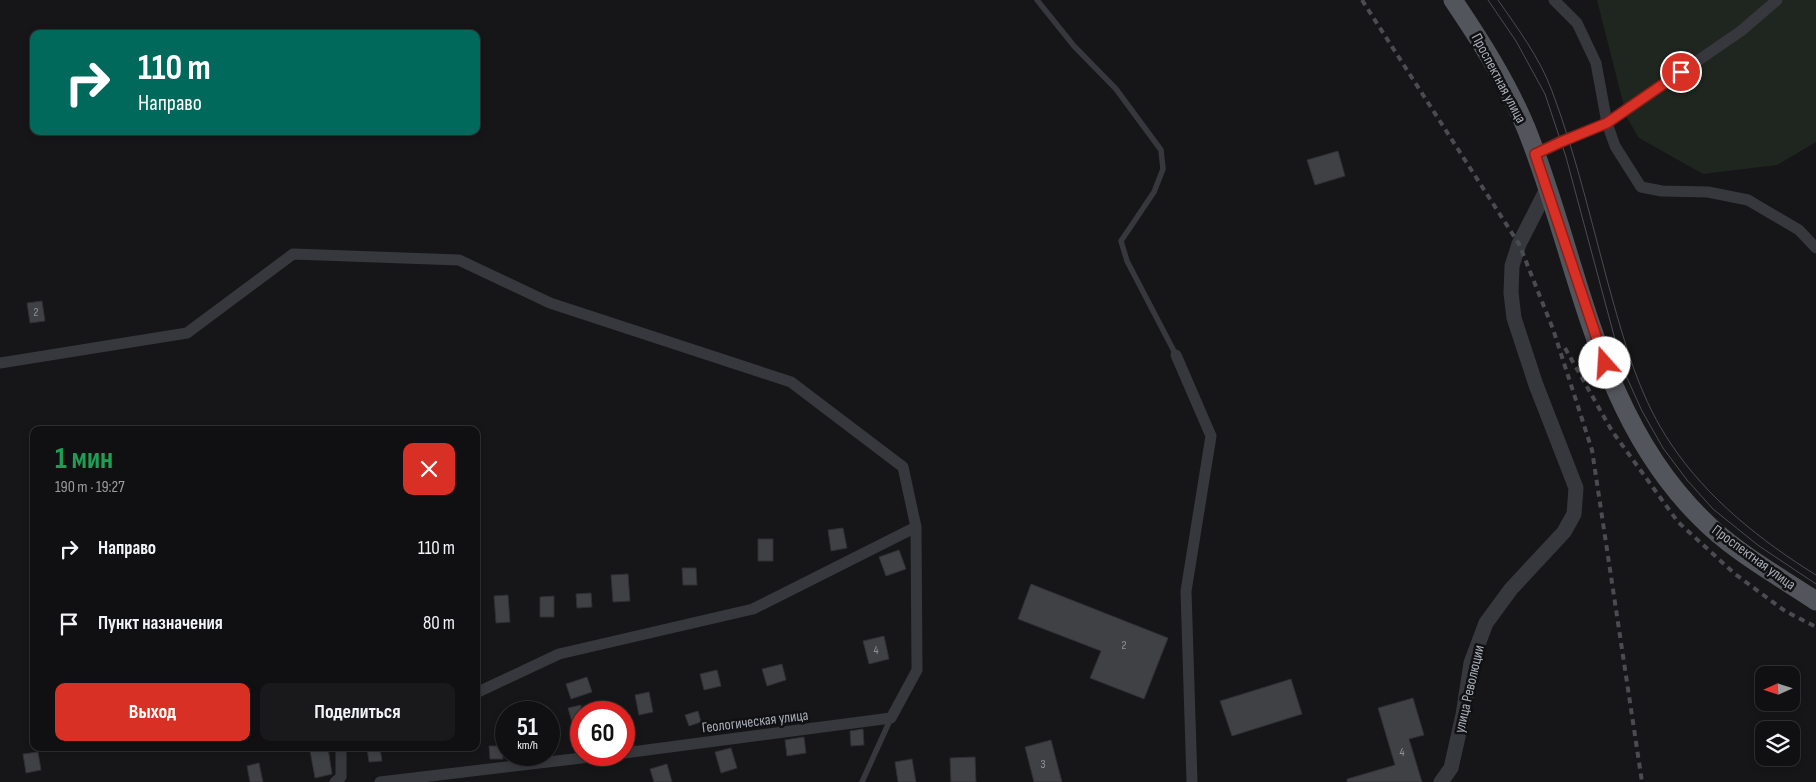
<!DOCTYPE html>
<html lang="ru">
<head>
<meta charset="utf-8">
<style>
	:root { --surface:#101012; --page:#19191b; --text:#f1f3f6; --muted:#9c9d9f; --line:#303032; --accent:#d93025 }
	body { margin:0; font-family:"Sofia Sans Condensed",sans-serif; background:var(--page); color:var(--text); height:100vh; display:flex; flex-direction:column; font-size:19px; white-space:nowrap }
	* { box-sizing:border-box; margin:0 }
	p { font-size:16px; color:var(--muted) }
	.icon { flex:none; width:28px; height:28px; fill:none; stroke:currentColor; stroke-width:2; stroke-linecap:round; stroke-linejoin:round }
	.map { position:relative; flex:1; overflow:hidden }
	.drawer { position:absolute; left:30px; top:426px; width:450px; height:325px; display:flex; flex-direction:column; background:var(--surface); border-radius:10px; box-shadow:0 2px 8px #0003,0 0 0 1px var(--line) }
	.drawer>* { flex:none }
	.hud { position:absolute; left:30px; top:30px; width:450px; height:105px; border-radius:10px; box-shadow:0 2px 8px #0003,0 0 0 1px var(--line); background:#00695c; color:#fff; overflow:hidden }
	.needle { width:32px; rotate:267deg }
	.fabs { position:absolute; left:1755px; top:666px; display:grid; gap:10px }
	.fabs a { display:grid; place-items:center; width:45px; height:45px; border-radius:10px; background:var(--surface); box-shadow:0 2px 8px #0003,0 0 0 1px var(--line); font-size:25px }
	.speed { position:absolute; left:495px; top:701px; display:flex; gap:10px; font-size:25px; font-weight:700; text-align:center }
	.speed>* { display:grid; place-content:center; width:65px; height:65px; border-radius:50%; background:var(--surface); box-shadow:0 2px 8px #0003,0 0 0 1px var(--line); line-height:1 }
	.speed small { font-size:12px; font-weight:400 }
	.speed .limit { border:8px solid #d22; background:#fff; color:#111 }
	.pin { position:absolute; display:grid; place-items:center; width:42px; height:42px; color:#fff; margin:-21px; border:2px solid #fff; border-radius:50%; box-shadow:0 1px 5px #0007 }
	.me { position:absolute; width:55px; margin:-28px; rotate:341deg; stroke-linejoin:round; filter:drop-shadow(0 0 4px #0008) }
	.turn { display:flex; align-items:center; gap:18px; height:105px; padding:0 25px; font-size:22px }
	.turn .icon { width:65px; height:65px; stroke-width:2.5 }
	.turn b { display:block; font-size:35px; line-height:42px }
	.round { display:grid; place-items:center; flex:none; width:52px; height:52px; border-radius:10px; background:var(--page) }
	.summary { display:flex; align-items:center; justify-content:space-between; height:85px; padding:0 25px }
	h1 { font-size:30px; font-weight:700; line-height:38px; color:#1e9e55 }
	.cta { display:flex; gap:10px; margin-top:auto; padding:10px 25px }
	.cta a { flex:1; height:58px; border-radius:10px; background:var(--accent); color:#fff; font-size:20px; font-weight:700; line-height:58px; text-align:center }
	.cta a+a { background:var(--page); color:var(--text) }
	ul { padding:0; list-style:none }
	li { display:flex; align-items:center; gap:15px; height:75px; padding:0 25px }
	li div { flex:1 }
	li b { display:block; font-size:19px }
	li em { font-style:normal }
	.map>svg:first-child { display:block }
	.green { fill:#1e261f }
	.building { fill:#404145; stroke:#303034 }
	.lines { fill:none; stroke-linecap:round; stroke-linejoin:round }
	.service { stroke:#37383d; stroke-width:5.5 }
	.minor { stroke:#37383d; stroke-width:11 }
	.tertiary { stroke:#37383d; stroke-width:15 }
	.primary { stroke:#53555c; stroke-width:19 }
	.tram { stroke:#4a4c52; stroke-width:1 }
	.rail { stroke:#4a4c52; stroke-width:4; stroke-dasharray:6 5; stroke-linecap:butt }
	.route-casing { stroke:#8d1f18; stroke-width:12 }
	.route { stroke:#d93025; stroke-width:9 }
	.labels { text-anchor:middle; stroke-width:5; stroke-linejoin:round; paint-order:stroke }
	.number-label { font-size:12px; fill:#8e929b }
	.street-label { font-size:15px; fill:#a8adb8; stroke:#111113 }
</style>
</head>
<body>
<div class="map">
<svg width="1816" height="782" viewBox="0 0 1816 782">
	<rect width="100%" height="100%" fill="#161618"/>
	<!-- green -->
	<path class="green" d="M1597,0h219v142l-39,23 -74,9 -64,-36 -12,-20z"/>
	<!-- building -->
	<path class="building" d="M1338,151l7,25 -30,9 -8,-25z
		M42,301l3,20 -15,2 -3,-20z
		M843,528l4,20 -16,3 -3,-21z
		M758,539h15v22h-15z
		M899,550l7,19 -20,7 -7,-19z
		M682,568h14l1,17h-14z
		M628,574l2,27 -17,1 -2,-27z
		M1031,584l137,54 -24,61 -54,-21 11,-27 -83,-32z
		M591,593l1,14 -15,1 -1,-14z
		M508,595l2,27 -14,1 -2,-27z
		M554,596v21h-14v-20z
		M884,636l5,23 -20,5 -6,-23z
		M782,664l4,16 -19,6 -5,-17z
		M717,670l4,16 -17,4 -4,-16z
		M587,677l5,15 -21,7 -5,-15z
		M1291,679l11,35 -70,22 -12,-35z
		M649,692l4,20 -14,3 -4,-20z
		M1413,698l11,37 -15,4 13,43h-75v-3l48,-14 -17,-57z
		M581,705v38h-3l-10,-35z
		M698,711l3,11 -12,4 -4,-11z
		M863,729l1,16 -13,1 -1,-15z
		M804,737l2,16 -19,3 -2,-16z
		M1051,740l11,42h-28l-9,-35z
		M489,746h13l1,13h-13z
		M328,748l4,26 -17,4 -5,-27z
		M367,748h13l2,13 -13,1z
		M731,748l6,20 -16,5 -6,-21z
		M38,752l3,18 -15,3 -3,-19z
		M975,757l1,25h-25l-1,-24z
		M912,759l4,23h-18l-3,-20z
		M259,763l4,19h-13l-3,-16z
		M667,764l5,18h-18l-4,-13z"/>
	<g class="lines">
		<!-- service -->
		<path class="service" d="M1037,0l37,46 42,43 45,61 2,19 -9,23 -33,49 6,20 49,94
			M862,782l29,-64"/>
		<!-- minor -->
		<path class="minor" d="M1777,0l-36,31 -134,92 8,23 26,41 21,4 46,1 40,8 51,30 17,18
			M1535,154l26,-13 46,-18 -11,-60 -19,-40 -23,-23
			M1176,355l35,81 -25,155 6,191
			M0,363l187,-30 106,-79 166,6 91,43 241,79 112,85 13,60 1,143 -26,48 -267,35
			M476,693l83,-39 194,-45 163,-82
			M335,782l6,-5v-29
			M380,782l227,-27"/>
		<!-- tertiary -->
		<path class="tertiary" d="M1441,782l10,-14 12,-53 8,-52 15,-40 25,-34 53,-57 10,-18 2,-26 -40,-103 -22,-67 -3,-25 1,-27 7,-22 28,-55"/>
		<!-- primary -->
		<path class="primary" d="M1453,0c27,40 54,82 73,128 53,131 69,285 174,389 33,34 77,58 116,84"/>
		<!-- tram -->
		<path class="tram" d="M1488,0l28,41 29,53 21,63 57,212 19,42 21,37 24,32 26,29 46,37 57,38
			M1498,0c20,29 42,58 54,91 26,69 42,143 62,214 14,49 28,96 57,139 36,54 90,97 145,131"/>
		<!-- rail -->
		<path class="rail" d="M1362,0l157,244 34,85 39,121 50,332
			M1565,348l47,83 66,91 57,52 50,37 31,16"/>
	</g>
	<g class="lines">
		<!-- route casing -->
		<g class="route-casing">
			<path id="route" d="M1605,363l-70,-209 26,-12 46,-19 74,-51"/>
		</g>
		<!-- route -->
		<use href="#route" class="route"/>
	</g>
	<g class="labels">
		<!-- number labels -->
		<g class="number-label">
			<text x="36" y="316">2</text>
			<text x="1124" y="649">2</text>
			<text x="876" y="654">4</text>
			<text x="1402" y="756">4</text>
			<text x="1043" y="768">3</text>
		</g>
		<!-- street labels -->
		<g class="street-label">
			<text transform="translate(1499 78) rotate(62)" y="5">Проспектная улица</text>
			<text transform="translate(1754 557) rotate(36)" y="5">Проспектная улица</text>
			<text transform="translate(1469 689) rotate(-77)" y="5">улица Революции</text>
			<text transform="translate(755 721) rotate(-7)" y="5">Геологическая улица</text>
		</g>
	</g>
</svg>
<div class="fabs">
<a><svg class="needle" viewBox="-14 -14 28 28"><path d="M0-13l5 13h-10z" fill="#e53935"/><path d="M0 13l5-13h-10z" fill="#9c9d9f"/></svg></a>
<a><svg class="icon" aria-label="layers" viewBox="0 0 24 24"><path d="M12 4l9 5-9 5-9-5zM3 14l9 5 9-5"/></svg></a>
</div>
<div class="speed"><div>51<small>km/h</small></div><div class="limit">60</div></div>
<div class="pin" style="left:1681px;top:72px;background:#d93025"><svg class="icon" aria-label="arrive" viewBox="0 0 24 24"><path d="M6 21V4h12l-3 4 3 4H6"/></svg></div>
<svg class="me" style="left:1605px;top:363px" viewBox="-20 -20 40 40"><circle r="19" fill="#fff"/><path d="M0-13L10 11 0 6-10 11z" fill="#d93025"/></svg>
<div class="hud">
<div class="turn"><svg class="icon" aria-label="right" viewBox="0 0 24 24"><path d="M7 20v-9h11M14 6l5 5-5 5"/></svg><div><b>110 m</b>Направо</div></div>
</div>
<section class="drawer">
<div class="summary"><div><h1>1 мин</h1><p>190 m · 19:27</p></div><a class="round" style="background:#d93025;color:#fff"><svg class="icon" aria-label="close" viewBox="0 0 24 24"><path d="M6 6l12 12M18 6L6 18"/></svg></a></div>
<ul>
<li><svg class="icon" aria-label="right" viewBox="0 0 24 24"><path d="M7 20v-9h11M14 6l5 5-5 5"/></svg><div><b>Направо</b></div><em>110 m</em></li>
<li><svg class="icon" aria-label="arrive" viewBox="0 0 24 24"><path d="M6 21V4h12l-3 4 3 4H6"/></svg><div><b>Пункт назначения</b></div><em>80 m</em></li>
</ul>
<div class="cta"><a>Выход</a><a>Поделиться</a></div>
</section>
</div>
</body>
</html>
